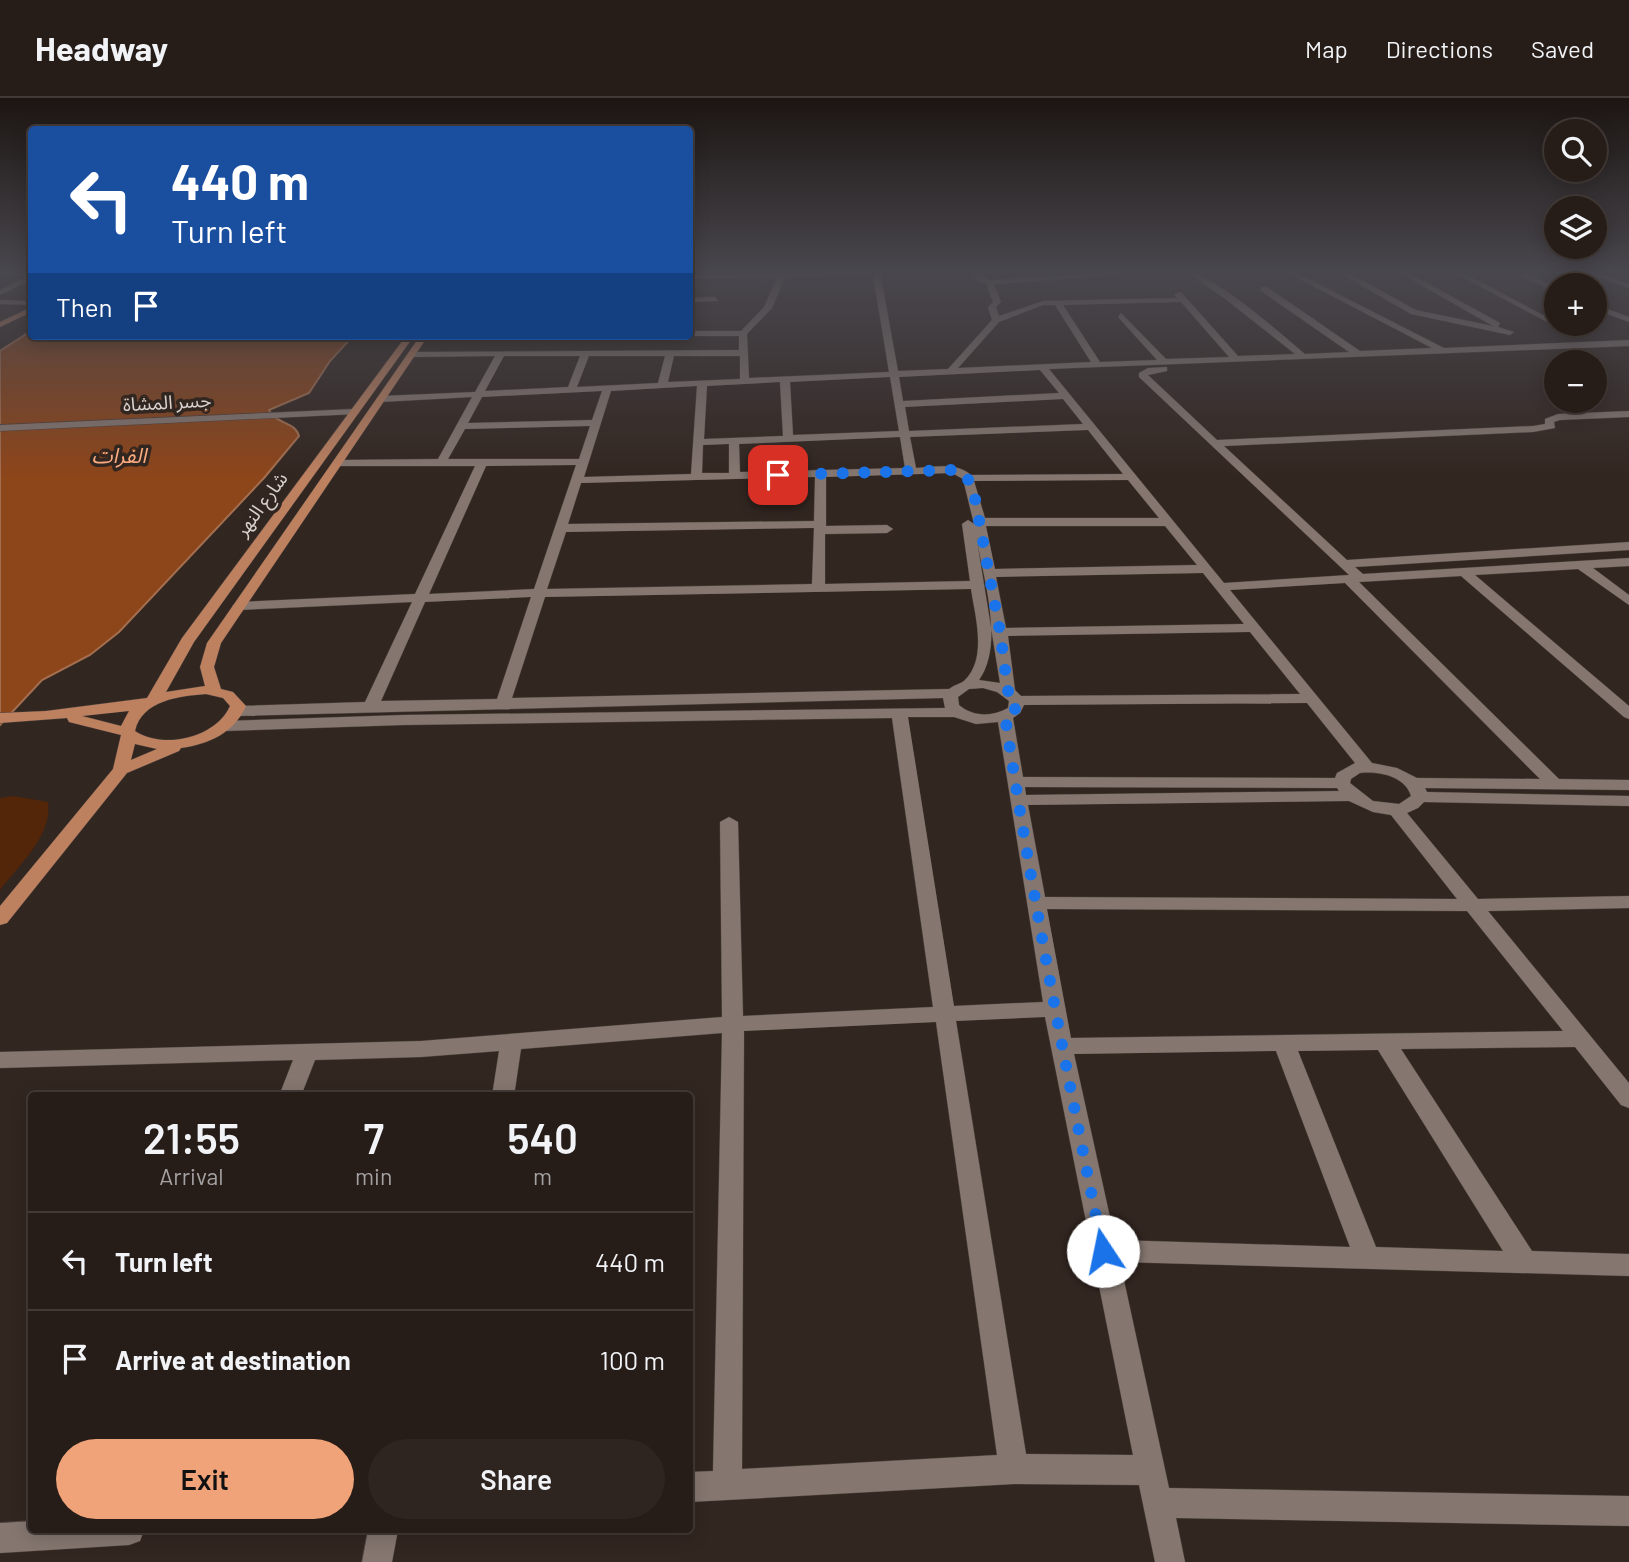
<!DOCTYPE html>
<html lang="en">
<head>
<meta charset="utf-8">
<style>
	:root { --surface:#261c18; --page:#2e2521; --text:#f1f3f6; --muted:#a4a1a2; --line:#423a37; --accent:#f0a279 }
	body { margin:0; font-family:Barlow,"Noto Sans Arabic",sans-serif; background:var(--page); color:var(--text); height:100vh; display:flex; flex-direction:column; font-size:26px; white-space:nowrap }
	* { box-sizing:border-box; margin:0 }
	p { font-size:23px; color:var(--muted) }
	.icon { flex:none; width:38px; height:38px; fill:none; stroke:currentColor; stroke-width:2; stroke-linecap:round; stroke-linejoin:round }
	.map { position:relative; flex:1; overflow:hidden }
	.details { position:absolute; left:28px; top:994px; width:665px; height:441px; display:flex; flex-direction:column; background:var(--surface); border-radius:7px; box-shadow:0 4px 18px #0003,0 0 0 2px var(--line) }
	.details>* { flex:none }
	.top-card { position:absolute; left:28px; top:28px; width:665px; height:214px; border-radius:7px; box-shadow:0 4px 18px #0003,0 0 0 2px var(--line); background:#1a4fa0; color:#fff; overflow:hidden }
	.controls { position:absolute; left:1544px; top:21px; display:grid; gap:14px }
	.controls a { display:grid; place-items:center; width:63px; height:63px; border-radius:50%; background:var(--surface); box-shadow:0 4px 18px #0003,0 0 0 2px var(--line); font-size:35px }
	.pin { position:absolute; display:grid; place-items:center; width:60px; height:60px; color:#fff; margin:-30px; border-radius:14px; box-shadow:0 4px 10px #0006 }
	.me { position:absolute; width:77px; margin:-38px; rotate:349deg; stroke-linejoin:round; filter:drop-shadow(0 0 5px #0008) }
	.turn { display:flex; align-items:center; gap:24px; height:147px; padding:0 28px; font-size:32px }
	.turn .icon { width:91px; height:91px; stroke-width:2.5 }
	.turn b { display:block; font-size:49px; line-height:60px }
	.then { display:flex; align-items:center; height:66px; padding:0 28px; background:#0003; gap:14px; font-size:26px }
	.eta { display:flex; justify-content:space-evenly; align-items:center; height:119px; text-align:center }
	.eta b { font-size:42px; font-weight:600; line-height:49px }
	.button { display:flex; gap:14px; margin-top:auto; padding:14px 28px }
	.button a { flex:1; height:80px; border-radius:42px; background:var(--accent); color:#111; font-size:28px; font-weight:600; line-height:80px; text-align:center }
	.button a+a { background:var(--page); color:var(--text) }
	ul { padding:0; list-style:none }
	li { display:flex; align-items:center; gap:21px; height:98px; padding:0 28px; border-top:2px solid var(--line) }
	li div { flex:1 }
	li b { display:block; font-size:26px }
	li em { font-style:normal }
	header { display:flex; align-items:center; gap:42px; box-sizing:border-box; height:98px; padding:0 35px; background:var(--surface); border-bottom:2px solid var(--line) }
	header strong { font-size:33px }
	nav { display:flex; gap:38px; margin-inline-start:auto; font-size:24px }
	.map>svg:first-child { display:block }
	.green { fill:#532509 }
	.water { fill:#8d451a; stroke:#a46f50; stroke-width:2 }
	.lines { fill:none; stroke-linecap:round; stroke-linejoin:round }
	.minor-casing { stroke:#4c413d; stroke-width:1 }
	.major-casing { stroke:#4c413d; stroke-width:1 }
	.minor { fill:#857770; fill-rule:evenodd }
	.major { fill:#bd8160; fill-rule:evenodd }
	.route { stroke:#1a73e8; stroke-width:12; stroke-dasharray:0 21.6 }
	.labels { text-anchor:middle; stroke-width:7; stroke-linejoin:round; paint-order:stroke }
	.far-street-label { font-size:19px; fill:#d9d1cd; stroke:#322620 }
	.far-water-label { font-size:21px; font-style:italic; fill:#fcaa7f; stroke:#322620 }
</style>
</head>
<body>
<header>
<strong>Headway</strong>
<nav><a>Map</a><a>Directions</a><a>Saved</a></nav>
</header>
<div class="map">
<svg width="1629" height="1464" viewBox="0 0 1629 1464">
	<rect width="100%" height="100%" fill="#322620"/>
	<!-- green -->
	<path class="green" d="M13,698l35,6c5,33 -29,63 -48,88v-92z"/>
	<!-- water -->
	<path class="water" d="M31,233l1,5h321l-23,25 -21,32 -40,17c6,14 26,11 30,26l-35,42 -145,154 -29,23 -48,25 -42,45v-374z"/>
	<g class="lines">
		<!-- minor casing -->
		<g class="minor-casing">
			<path id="minor" d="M0,174h32v8l-32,15v-5l28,-14h-28z
				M811,174h69l18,99 50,-2 44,-49 -4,-13 5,-5 -7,-19 -8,-1 -7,-10h7l11,8 124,-7 4,2 -123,9 7,18 -5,5 3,9 44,-15 134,-3 -3,-4 7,-2 57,64 57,-2 -71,-56 -38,-26c26,0 96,63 119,82l44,-2 -88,-61v-4h6l93,64 72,-3 -146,-76h9l149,76 185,-8v6l-580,23 175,214 125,-8 -210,-198v-4l9,-5 19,-1v4l-19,4 69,65 316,-14 12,-2v-5l13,-5 71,-3v6l-69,3 -6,2 1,6 -22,4 -309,14 123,114 282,-18v8l-274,17 8,7 266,-16v8l-36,2 36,27v10l-51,-36 -103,6 154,131v13l-5,-2 -163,-141 -102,6 200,197 70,1v10l-204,-2 2,4 202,4v10l-205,-4 -6,6 -11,5 71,86 151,-3v12l-141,3 141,172v25l-8,-3 -46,-58 -174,2 131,202 97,3v22l-509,-14 49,226 460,8v30l-453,-8 9,44h-30l-16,-77 -125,-1 -324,18v-30l23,-1 9,-438 -201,16 -7,47h-22l7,-45 -78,6 -106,3 -14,36h-22l14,-36 -293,8v-16l421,-11 301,-24 -2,-195 9,-5 9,5 5,194 190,-9 -41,-289 -489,7 -179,6 -8,-5 8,-5 179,-6 542,-7 -2,-10 -706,18 -8,-5 8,-5 128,-4 47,-100 -173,8 -7,-4 7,-4 176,-8 60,-128h-136l-5,-3 5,-3 99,-1 34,-62 -91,5 -5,-3 5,-3 94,-4 20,-36 -83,1 -4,-3 1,-2 330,-2v-14h-49v-5h51l23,-24 13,-30 -87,2v-4zM873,177l16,97 -140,6 -2,-44 25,-26 13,-31zM1181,204l48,55 -63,2 -45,-46 -3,4 39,43 -57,2 -37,-57zM1043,207h12l36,57 -133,6 41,-46zM504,258h76l-12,31 -83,4zM589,258h76l-7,27 -81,4zM674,258h66v23l-72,3zM1040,272l19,23 -156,8 -4,-24zM890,279l9,54 -106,4 -3,-53zM780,284l3,54 -79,3 3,-53zM697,288l-6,88 -107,3 27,-86zM602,293l-10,29 -124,3 14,-26zM1063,301l20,25 -174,7 -4,-24zM590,328l-11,33h-131l17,-30zM1088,332l35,44 -152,1c-14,-13 -38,-8 -55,-7l-6,-31zM900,339l5,31 -165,4 -1,-28zM729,346v29h-27l1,-28zM576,367l-42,124 -105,5 57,-128zM952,375l11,6 11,45 -6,-4 -6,4 8,57 -145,3v-50l62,-1 6,-4 -6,-4 -61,1v-49zM815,379l-1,44 -246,3 13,-41zM1128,382l31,38h-174l-11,-37zM986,428h179l32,39 -202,4zM814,430l-2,56 -265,5 19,-57zM976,437l24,148 -21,-3c26,-37 4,-103 -3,-145zM1203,475l41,51 -238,4 -10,-51zM1345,485l195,196 -123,-1 -20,-10 -25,-5 -142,-173zM971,491c4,27 17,70 -7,92 -4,3 -10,4 -15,8l-437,9 33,-101zM531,499l-34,102 -116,2 44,-99zM1250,534l50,62 -279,2 -6,-6 -7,-54zM983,590l14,4 12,9 -1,7c-16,9 -35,9 -49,-3l-1,-8 11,-8zM1307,605l48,60 -18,10 -2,5 -312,-1 -10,-59 7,-5 4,-8zM908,619h46l22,7 22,-2 45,280 -89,4zM1360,675c19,-2 45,3 51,23l-12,8 -26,-3 -23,-18 1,-4zM1025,689l312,1 2,3 -313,4zM1349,703l24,11 18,3 66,84 -412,-2 -17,-92zM1047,811l420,2 96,120 -492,7zM1045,919l88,438 -107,-1 -70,-433zM936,924l61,433 -255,14 2,-438zM1378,952l125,201 -127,-4 -78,-196zM1276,953l74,196 -235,-7 -41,-186z
				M1338,174h9l69,38 77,16 -95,-54h9l93,51 -2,4 16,5 -4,3 -99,-21z
				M1453,174h9l98,52 -7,1z
				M1513,174h9l34,15v5z
				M1584,174h11l34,12v4z
				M715,199l3,4 -28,1v-4z
				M0,202l29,1 3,4 -32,-1z
				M1594,206l35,13v5l-35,-13z
				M354,311l5,3 -2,2 -357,17v-6z
				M32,1423v9h112l-4,11 -11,4 -129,8v-30z
				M368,1432h30l-6,32h-30z"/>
		</g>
		<!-- major casing -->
		<g class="major-casing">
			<path id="major" d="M32,209v5l-32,15v-5z
				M406,238h8l-220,306 -28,50 39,-6 -5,-19 7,-24 213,-307h8l-207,307 -7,24 7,22 12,3 13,14c-12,27 -37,38 -65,42l-2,3 -52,22 -120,150 -7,2v-19l113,-137 8,-34 -52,-13 -2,-4 -67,5v-10l46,-2 101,-13 35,-60zM206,596l17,4 7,8c-14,32 -67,44 -95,25 7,-31 45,-35 71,-37zM129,613l-8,15 -39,-10zM135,646l22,5 -26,11z"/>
		</g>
		<!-- minor -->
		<use href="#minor" class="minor"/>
		<!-- major -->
		<use href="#major" class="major"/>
	</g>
	<!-- sky -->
	<linearGradient id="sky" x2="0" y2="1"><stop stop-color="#1c1512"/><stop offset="0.46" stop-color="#49474e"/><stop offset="1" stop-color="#49474e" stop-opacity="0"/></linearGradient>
	<rect width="1629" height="379" fill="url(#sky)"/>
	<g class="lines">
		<!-- route -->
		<path class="route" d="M778,377l174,-5 11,3 5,5 1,12 6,9 25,133 8,59 9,10 -2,8 -10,7c27,180 62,358 98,535"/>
	</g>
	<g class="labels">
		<!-- far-street labels -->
		<g class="far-street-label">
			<text transform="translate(167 304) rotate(-3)" y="7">جسر المشاة</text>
			<text transform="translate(261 406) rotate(-54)" y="7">شارع النهر</text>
		</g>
		<!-- far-water labels -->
		<g class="far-water-label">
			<text x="119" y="365">الفرات</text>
		</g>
	</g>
</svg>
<div class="controls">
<a><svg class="icon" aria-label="search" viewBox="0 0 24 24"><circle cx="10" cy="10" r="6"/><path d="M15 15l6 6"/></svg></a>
<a><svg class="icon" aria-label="layers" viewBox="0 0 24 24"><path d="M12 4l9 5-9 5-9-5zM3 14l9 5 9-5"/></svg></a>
<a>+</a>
<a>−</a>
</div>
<div class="pin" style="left:778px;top:377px;background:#d93025"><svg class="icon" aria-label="arrive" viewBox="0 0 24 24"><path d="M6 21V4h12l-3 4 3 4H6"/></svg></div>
<svg class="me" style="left:1103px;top:1153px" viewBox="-20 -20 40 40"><circle r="19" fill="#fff"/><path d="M0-13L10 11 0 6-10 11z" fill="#1a73e8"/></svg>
<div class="top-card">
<div class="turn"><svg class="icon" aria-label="left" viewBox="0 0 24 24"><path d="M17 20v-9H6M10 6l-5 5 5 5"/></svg><div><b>440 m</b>Turn left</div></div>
<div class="then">Then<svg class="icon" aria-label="arrive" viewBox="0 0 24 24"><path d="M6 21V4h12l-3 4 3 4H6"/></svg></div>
</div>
<section class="details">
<div class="eta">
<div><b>21:55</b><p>Arrival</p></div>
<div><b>7</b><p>min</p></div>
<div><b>540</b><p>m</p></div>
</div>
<ul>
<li><svg class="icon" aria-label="left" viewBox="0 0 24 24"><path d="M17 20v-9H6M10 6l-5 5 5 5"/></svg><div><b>Turn left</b></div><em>440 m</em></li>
<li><svg class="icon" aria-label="arrive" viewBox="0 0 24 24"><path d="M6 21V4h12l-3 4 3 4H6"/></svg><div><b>Arrive at destination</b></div><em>100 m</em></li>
</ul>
<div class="button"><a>Exit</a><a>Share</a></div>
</section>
</div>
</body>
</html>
